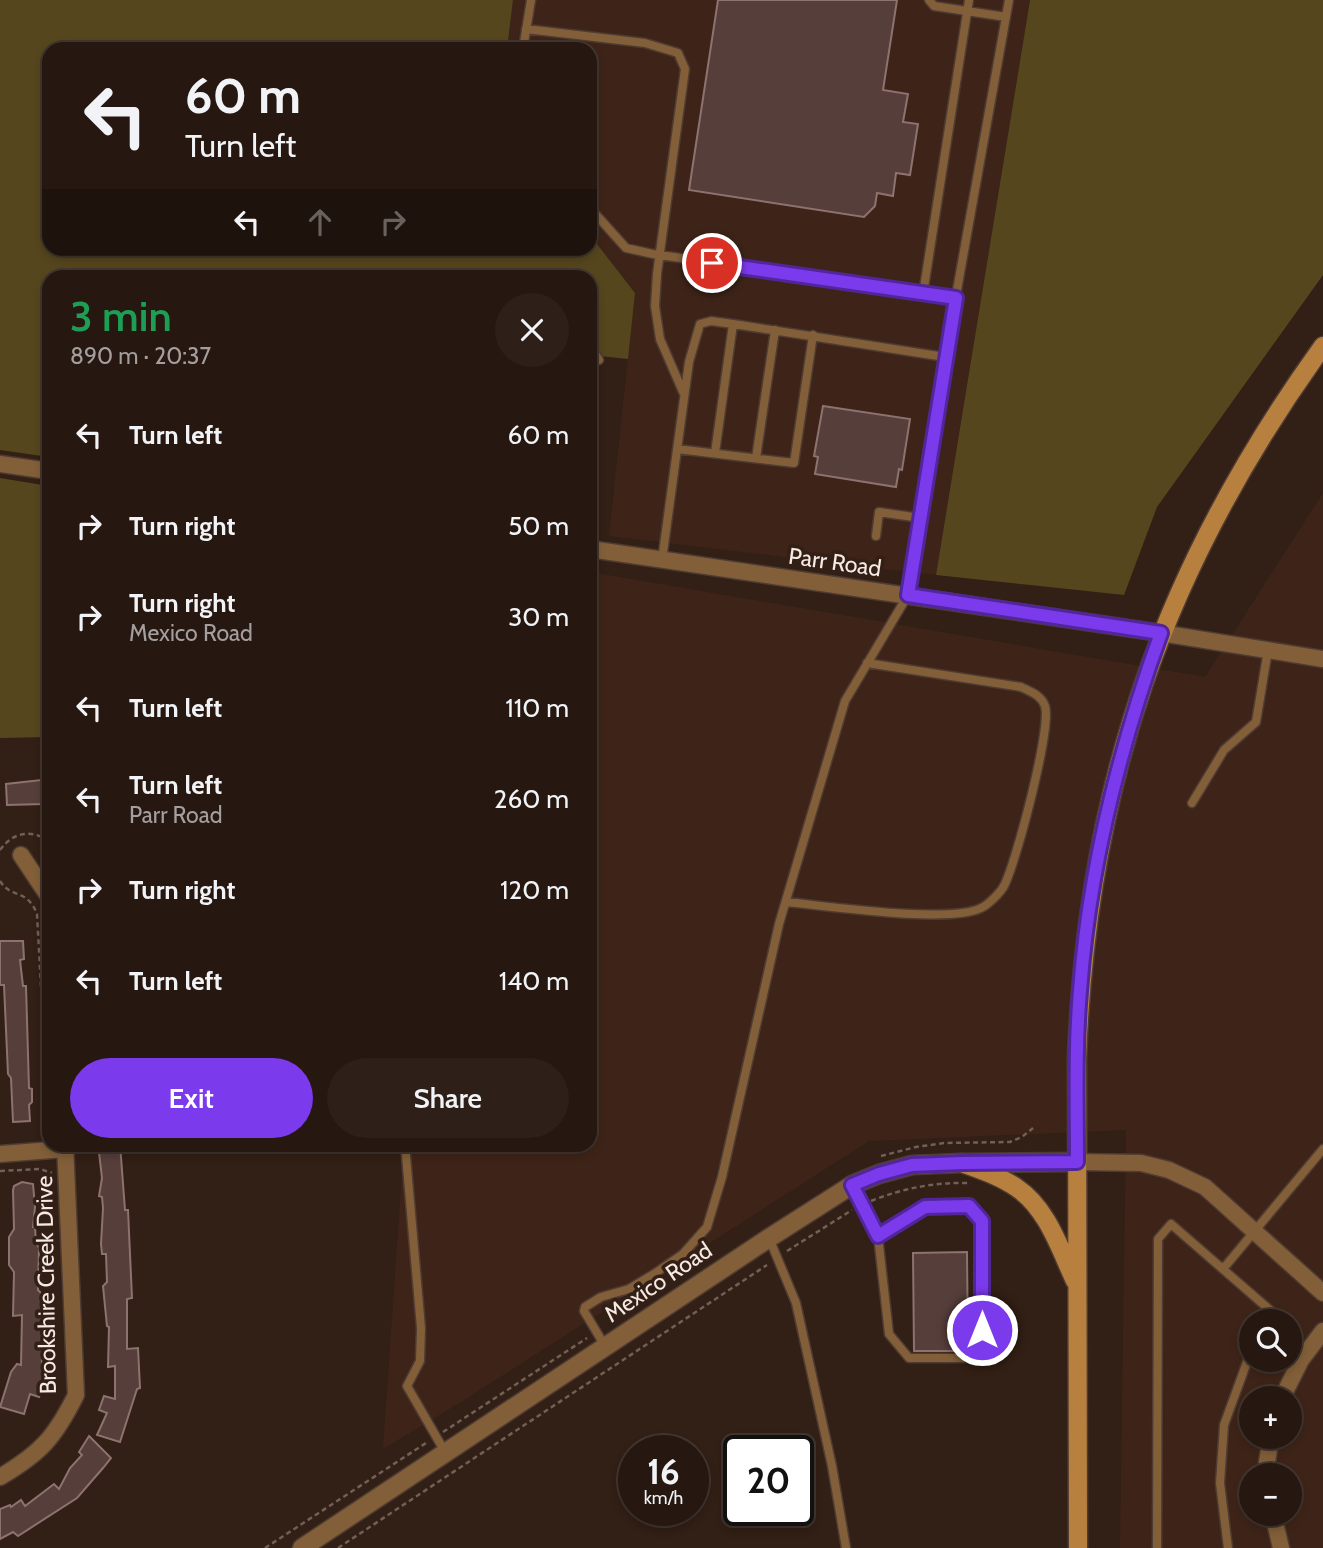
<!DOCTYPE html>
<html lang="en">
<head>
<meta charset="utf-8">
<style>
	:root { --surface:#261710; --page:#2e2019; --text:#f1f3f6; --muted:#a49f9f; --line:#423630; --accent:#7c3aed }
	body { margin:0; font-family:Cabin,sans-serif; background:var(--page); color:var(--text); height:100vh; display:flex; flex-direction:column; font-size:26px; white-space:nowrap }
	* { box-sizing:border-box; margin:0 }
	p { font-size:23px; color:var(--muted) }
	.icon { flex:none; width:38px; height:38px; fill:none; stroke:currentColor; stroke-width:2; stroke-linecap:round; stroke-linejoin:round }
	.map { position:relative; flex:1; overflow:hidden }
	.sheet { position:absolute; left:42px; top:270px; width:555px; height:882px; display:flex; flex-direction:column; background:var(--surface); border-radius:21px; box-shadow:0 4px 10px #0003,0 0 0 2px var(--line) }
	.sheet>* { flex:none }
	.top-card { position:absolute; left:42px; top:42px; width:555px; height:214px; border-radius:21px; box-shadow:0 4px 10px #0003,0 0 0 2px var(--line); background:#261710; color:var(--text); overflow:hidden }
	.tools { position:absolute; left:1239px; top:1309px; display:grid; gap:14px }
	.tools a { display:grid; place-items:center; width:63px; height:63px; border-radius:50%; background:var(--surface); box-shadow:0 4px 10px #0003,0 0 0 2px var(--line); font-size:35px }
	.speed { position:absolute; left:618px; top:1435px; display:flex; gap:14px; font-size:35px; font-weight:700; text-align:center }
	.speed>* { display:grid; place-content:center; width:91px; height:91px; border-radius:50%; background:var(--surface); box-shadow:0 4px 10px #0003,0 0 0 2px var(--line); line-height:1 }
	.speed small { font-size:18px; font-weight:400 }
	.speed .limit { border:4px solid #111; border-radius:10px; background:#fff; color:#111 }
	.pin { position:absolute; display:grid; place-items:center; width:60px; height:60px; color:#fff; margin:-30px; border:4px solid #fff; border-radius:50%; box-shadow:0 2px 7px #0007 }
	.me { position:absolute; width:77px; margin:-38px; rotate:0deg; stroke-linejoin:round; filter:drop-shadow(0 0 5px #0008) }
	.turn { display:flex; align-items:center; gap:24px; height:147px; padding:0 28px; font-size:32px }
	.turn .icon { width:91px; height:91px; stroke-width:2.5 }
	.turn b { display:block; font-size:49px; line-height:60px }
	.lanes { display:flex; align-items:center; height:66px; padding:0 28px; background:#0003; justify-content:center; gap:35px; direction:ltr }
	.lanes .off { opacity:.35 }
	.round { display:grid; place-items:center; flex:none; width:74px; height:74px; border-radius:37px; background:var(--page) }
	.summary { display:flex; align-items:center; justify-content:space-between; height:119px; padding:0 28px }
	h1 { font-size:42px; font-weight:600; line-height:52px; color:#1e9e55 }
	.action { display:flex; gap:14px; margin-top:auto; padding:14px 28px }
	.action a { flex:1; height:80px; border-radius:42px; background:var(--accent); color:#fff; font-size:28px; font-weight:600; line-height:80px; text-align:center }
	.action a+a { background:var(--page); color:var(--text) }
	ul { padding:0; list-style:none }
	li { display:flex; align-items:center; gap:21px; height:91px; padding:0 28px }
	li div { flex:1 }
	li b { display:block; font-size:26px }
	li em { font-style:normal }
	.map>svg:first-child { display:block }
	.built { fill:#3e2418; fill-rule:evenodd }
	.green { fill:#55461d }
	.building { fill:#563e3b; stroke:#8d726f; stroke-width:2 }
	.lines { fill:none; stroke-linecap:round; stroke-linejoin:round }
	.service-casing { stroke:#4e3b32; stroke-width:11 }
	.minor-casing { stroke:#4e3b32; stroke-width:19 }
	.tertiary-casing { stroke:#4e3b32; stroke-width:21 }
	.secondary-casing { stroke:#4e3b32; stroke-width:21 }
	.path { stroke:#716057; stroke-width:2.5; stroke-dasharray:5 3.5; stroke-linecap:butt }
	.service { stroke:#825f39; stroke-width:8 }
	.minor { stroke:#825f39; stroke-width:16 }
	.tertiary { stroke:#825f39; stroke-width:18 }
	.secondary { stroke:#b8803f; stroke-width:18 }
	.route-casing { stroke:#51269a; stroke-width:18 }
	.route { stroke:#7c3aed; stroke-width:12 }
	.labels { text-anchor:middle; stroke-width:7; stroke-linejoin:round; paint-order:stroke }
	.street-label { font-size:23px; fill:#f7e9e3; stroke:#321f15 }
</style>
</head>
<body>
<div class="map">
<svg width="1323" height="1548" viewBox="0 0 1323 1548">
	<rect width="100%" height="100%" fill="#321f15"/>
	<!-- built -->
	<path class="built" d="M513,0h517l-94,575 -327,-39 26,-243 -45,-58v-186h-83z
		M1323,493v1055h-203l6,-418 -257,11 -403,258 -83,50 21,-304 186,-1v-572l615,105zM1251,1321h39v39h-39zM1251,1398h39v39h-39zM1251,1475h39v39h-39z"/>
	<!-- green -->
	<path class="green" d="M0,0h513l-6,49h-458v199h541v-13l45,58 -7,66 -38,-4v-79h-541v181l-49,-7z
		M1030,0h293v275l-166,232 -33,88 -188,-20z
		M0,478l49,8v251l-49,1z"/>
	<!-- building -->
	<path class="building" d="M718,0h179l-14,90 25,4 -5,28 15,2 -8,51 -14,-2 -3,23 -16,-3 -2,13 -11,11 -175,-27z
		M823,406l87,13 -8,51 -3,-1 -3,18 -81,-13 3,-17 -4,-1z
		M41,780l3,24 -37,1 -1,-21z
		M0,941h23l1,18 -4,1 3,26h3l3,102 3,1v13l-3,3 1,16 -17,1 -2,-44 -3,-4 -4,-89h-4z
		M98,1144h22l5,66h3l4,88 -5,1v50l11,-1 2,40 -3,1 -17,53 -23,-7 10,-22 -8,-3 5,-14 11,3v-33l-7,1 1,-40 -2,-1 -4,-40 4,-4 -1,-28h-4l-1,-10 2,-36 -1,-11 -3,-1 3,-18z
		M22,1182l11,2 2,23 -2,20h2l1,16 3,5 -1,42 3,3 1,74 4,9 -7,21 -9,-3 -6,20 -24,-7 11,-35 6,-8 4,1 1,-50 -9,1 1,-44 -5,-7v-28l5,-8 -1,-39 1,-4z
		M967,1252l1,99h-54l-1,-98z
		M89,1436l22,22 -8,10 -26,30 -59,38 -5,-4 -13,7v-30l10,-4 1,2 10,-7 4,6 29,-22 5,5 11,-21 12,-13 -3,-3z"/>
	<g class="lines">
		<!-- service casing -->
		<g class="service-casing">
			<path id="service" d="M929,0l5,6 72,11
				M526,29l119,14 33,10 7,16 -28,205 -2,32 5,33 23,53
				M523,49l8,-49
				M590,208l36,40 27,6 303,44
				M923,294l46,-294
				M590,354l6,1 3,5
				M945,357l64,-357
				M677,449l117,14 19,-128
				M715,453l18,-129
				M756,458l19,-128
				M876,536l3,-24 41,6
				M1192,803l32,-53 32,-28 12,-72
				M786,902c41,4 163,22 195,6 7,-3 19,-15 23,-22 12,-23 48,-159 41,-180 -4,-11 -14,-14 -24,-19l-154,-24
				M405,1144l16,184 -1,33 -13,25 38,66
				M852,1185l26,51 11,98 20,24h73v-137l-13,-15 -45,1 -46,29
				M769,1238l27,65 36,163 14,82
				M1223,1269l100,-120
				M605,1346l-21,-35 1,-4 16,-10 28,-8 25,-15 29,-20 24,-27 15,-50 57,-253 66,-223 63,-106 37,-238 -212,-33 -22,-3 -11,3 -11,38 -27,198
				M1157,1548l1,-309 13,-15 100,87 -5,10
				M1228,1548l-8,-65 4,-58 27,-74"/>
		</g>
		<!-- minor casing -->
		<g class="minor-casing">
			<path id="minor" d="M0,464l49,7
				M590,549l571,84 162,26
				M21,855l28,42
				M0,1154l65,-5
				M1077,1162l64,1 28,7 36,17 118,106
				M1282,1398l19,-38 22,-29
				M1268,1475l-1,-13 4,-25
				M0,1477c41,-24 55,-40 76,-82l-11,-251
				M1273,1514l8,34"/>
		</g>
		<!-- tertiary casing -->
		<g class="tertiary-casing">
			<path id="tertiary" d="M302,1548l467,-310 83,-53 27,-11 33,-9 50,-2 115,-1"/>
		</g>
		<!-- secondary casing -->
		<g class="secondary-casing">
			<path id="secondary" d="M962,1163c19,7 38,13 55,25 30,20 43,61 58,93
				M1078,1548l-1,-489c10,-273 87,-493 246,-713"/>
		</g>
		<!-- path -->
		<path class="path" d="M0,850c13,-18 31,-21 49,-9
			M0,881c11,18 27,7 37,33l12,218
			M881,1156l35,-9 28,-4 66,-1 12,-5 11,-9
			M0,1171l40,-2 12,4
			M871,1201c33,-13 64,-19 99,-18
			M787,1251l65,-41
			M443,1432l144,-94
			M265,1548l161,-105
			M338,1548l429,-283"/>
		<!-- service -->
		<use href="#service" class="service"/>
		<!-- minor -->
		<use href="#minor" class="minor"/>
		<!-- tertiary -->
		<use href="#tertiary" class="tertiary"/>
		<!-- secondary -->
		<use href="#secondary" class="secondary"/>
	</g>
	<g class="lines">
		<!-- route casing -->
		<g class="route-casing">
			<path id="route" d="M712,263l244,35 -48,297 253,38c-42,116 -72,234 -81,358 -5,57 -3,114 -3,171l-115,1 -50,2 -33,9 -27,11 26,51 47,-29 44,-1 13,15v109"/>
		</g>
		<!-- route -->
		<use href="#route" class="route"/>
	</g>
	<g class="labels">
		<!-- street labels -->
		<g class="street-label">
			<text transform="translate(835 562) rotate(8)" y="8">Parr Road</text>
			<text transform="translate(658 1282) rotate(-34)" y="8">Mexico Road</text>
			<text transform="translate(46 1285) rotate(-91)" y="8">Brookshire Creek Drive</text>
		</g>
	</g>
</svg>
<div class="tools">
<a><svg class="icon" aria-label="search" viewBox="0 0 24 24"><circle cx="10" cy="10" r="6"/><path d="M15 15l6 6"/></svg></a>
<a>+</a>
<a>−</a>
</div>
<div class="speed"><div>16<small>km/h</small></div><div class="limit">20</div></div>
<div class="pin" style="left:712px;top:263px;background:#d93025"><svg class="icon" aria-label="arrive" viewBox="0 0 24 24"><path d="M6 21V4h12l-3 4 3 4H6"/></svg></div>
<svg class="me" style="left:982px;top:1330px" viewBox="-20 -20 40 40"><circle r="17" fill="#7c3aed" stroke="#fff" stroke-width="3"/><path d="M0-11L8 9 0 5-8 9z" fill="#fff"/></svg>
<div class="top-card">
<div class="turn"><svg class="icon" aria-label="left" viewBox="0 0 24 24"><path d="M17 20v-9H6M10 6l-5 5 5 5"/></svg><div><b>60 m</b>Turn left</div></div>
<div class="lanes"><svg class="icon" aria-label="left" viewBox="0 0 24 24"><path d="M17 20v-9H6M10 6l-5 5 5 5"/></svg><svg class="icon off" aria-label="ahead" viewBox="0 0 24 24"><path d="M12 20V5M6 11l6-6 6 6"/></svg><svg class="icon off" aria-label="right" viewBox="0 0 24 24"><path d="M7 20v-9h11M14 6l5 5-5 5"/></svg></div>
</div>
<section class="sheet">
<div class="summary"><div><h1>3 min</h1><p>890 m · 20:37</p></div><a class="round"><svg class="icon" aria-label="close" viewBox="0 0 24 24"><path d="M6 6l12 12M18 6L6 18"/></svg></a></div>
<ul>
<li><svg class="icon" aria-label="left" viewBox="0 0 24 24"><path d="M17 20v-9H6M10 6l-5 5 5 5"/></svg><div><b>Turn left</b></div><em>60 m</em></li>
<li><svg class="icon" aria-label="right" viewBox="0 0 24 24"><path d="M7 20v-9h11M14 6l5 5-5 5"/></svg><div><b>Turn right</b></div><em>50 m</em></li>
<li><svg class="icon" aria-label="right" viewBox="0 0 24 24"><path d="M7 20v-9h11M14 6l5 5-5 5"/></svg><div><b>Turn right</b><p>Mexico Road</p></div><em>30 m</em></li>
<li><svg class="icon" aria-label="left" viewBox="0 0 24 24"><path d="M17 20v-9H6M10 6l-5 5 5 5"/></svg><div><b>Turn left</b></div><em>110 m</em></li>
<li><svg class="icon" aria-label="left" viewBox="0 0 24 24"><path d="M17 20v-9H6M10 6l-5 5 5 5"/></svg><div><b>Turn left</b><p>Parr Road</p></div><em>260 m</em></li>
<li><svg class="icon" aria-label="right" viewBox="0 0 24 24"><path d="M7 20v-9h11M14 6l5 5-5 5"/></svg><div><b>Turn right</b></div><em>120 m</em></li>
<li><svg class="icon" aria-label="left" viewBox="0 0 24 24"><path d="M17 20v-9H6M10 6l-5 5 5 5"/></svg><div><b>Turn left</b></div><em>140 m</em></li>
</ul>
<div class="action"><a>Exit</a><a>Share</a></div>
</section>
</div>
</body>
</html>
